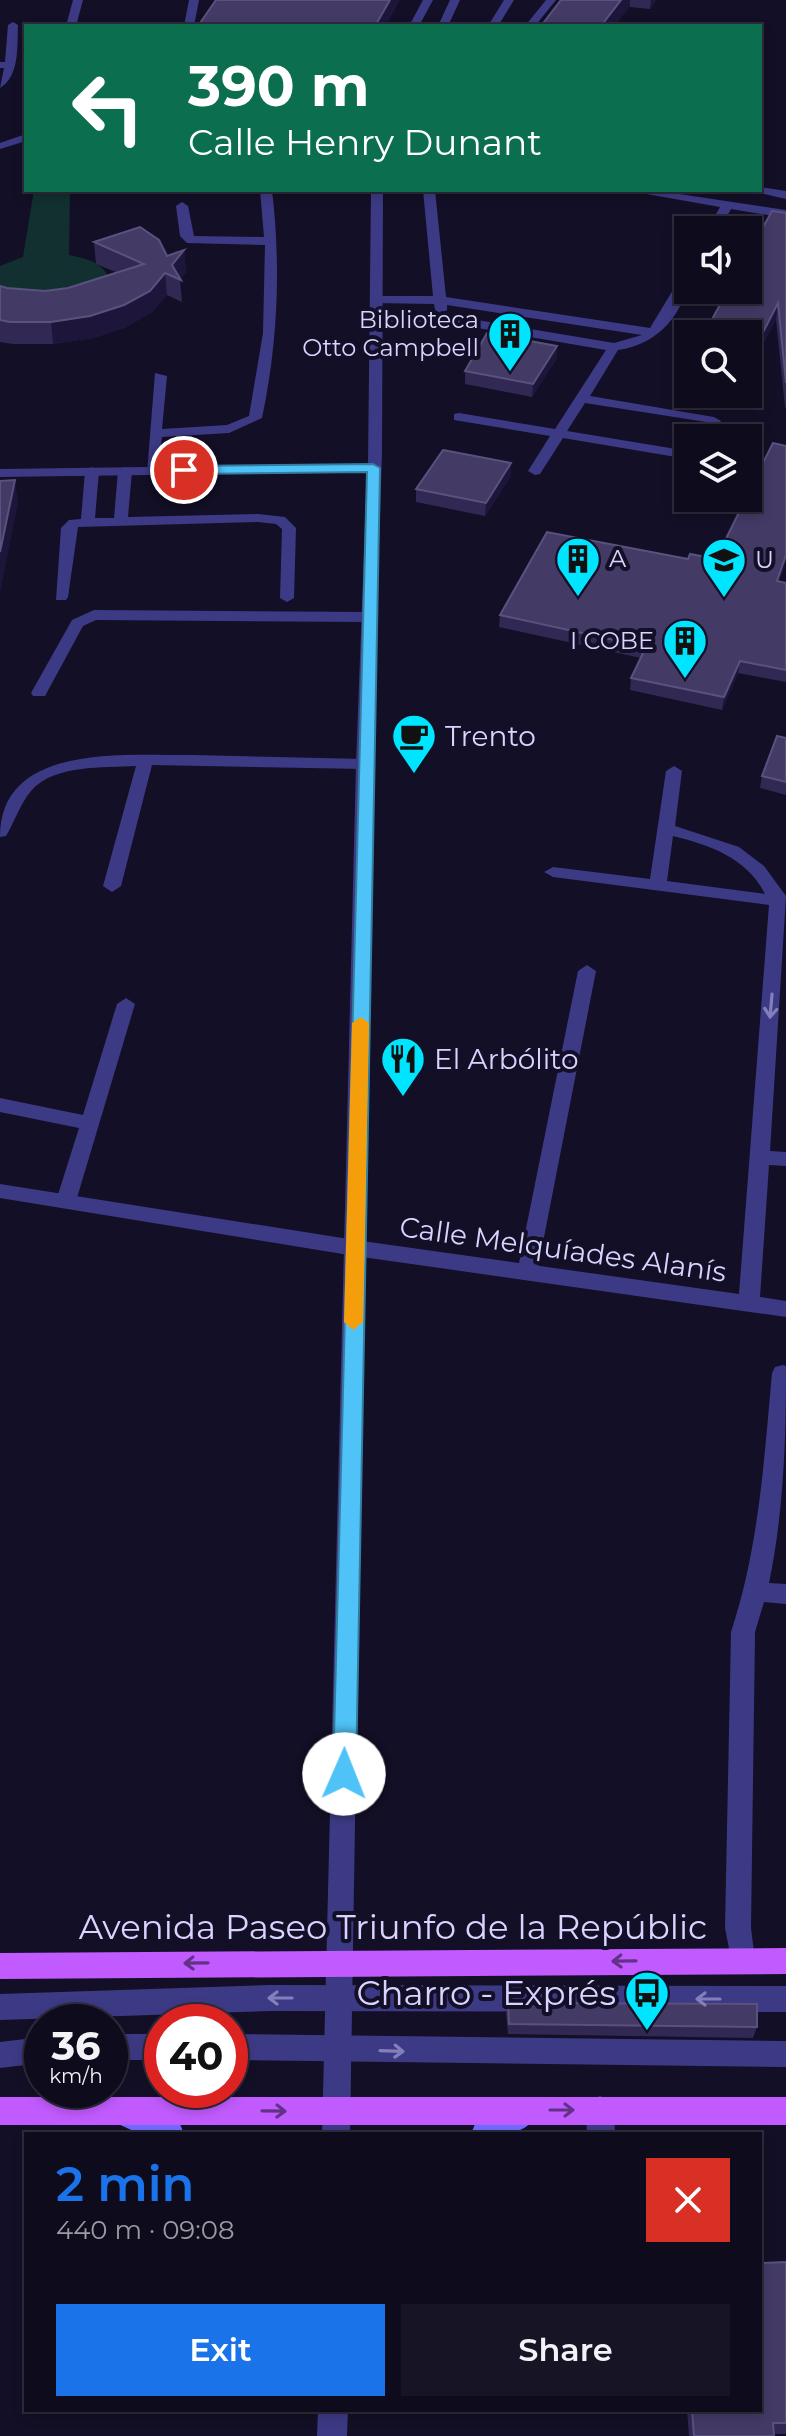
<!DOCTYPE html>
<html lang="en">
<head>
<meta charset="utf-8">
<style>
	:root { --surface:#0e0b1c; --page:#171425; --text:#f1f3f6; --muted:#9b9ba3; --line:#2e2b3b; --accent:#1a73e8 }
	body { margin:0; font-family:Montserrat,sans-serif; background:var(--page); color:var(--text); height:100vh; display:flex; flex-direction:column; font-size:30px; white-space:nowrap }
	* { box-sizing:border-box; margin:0 }
	p { font-size:26px; color:var(--muted) }
	.icon { flex:none; width:44px; height:44px; fill:none; stroke:currentColor; stroke-width:2; stroke-linecap:round; stroke-linejoin:round }
	.map { position:relative; flex:1; overflow:hidden }
	.sheet { position:absolute; left:24px; top:2132px; width:738px; height:280px; display:flex; flex-direction:column; background:var(--surface); border-radius:0px; box-shadow:0 4px 12px #0003,0 0 0 2px var(--line) }
	.sheet>* { flex:none }
	.hud { position:absolute; left:24px; top:24px; width:738px; height:168px; border-radius:0px; box-shadow:0 4px 12px #0003,0 0 0 2px var(--line); background:#0b6e4f; color:#fff; overflow:hidden }
	.tools { position:absolute; left:674px; top:216px; display:grid; gap:16px }
	.tools a { display:grid; place-items:center; width:88px; height:88px; border-radius:0px; background:var(--surface); box-shadow:0 4px 12px #0003,0 0 0 2px var(--line); font-size:40px }
	.speed { position:absolute; left:24px; top:2004px; display:flex; gap:16px; font-size:40px; font-weight:700; text-align:center }
	.speed>* { display:grid; place-content:center; width:104px; height:104px; border-radius:50%; background:var(--surface); box-shadow:0 4px 12px #0003,0 0 0 2px var(--line); line-height:1 }
	.speed small { font-size:20px; font-weight:400 }
	.speed .limit { border:12px solid #d22; background:#fff; color:#111 }
	.pin { position:absolute; display:grid; place-items:center; width:68px; height:68px; color:#fff; margin:-34px; border:4px solid #fff; border-radius:50%; box-shadow:0 2px 8px #0007 }
	.me { position:absolute; width:88px; margin:-44px; rotate:1deg; stroke-linejoin:round; filter:drop-shadow(0 0 6px #0008) }
	.turn { display:flex; align-items:center; gap:28px; height:168px; padding:0 32px; font-size:36px }
	.turn .icon { width:104px; height:104px; stroke-width:2.5 }
	.turn b { display:block; font-size:56px; line-height:68px }
	.round { display:grid; place-items:center; flex:none; width:84px; height:84px; border-radius:0px; background:var(--page) }
	.summary { display:flex; align-items:center; justify-content:space-between; height:136px; padding:0 32px }
	h1 { font-size:48px; font-weight:600; line-height:60px; color:var(--accent) }
	.action { display:flex; gap:16px; margin-top:auto; padding:16px 32px }
	.action a { flex:1; height:92px; border-radius:0px; background:var(--accent); color:#fff; font-size:32px; font-weight:600; line-height:92px; text-align:center }
	.action a+a { background:var(--page); color:var(--text) }
	.map>svg:first-child { display:block }
	.green { fill:#12302f }
	.lines { fill:none; stroke-linecap:round; stroke-linejoin:round }
	.service { fill:#3d3a85; fill-rule:evenodd }
	.minor { fill:#3d3a85; fill-rule:evenodd }
	.tertiary { fill:#3d3a85; fill-rule:evenodd }
	.secondary { fill:#6f6bff; fill-rule:evenodd }
	.primary { fill:#c25bff; fill-rule:evenodd }
	.wall { fill:#312854 }
	.shaded-wall { fill:#1d163a }
	.building { fill:#433a66; stroke:#5a527e; stroke-width:2 }
	.oneway { stroke:#837fbc }
	.oneway2 { stroke:#623188 }
	.route { fill:#4fc3f7; stroke:#337fa1; stroke-width:2 }
	.slow { fill:#f59e0b }
	.labels { text-anchor:middle; stroke-width:8; stroke-linejoin:round; paint-order:stroke }
	.far-poi-label { font-size:24px; fill:#d9d4ff; stroke:#130f26; text-anchor:end }
	.poi-label { font-size:28px; fill:#d9d4ff; stroke:#130f26; text-anchor:start }
	.street-label { font-size:28px; fill:#d9d4ff; stroke:#130f26 }
	.near-street-label { font-size:34px; fill:#d9d4ff; stroke:#130f26 }
	.near-poi-label { font-size:34px; fill:#d9d4ff; stroke:#130f26; text-anchor:end }
</style>
</head>
<body>
<div class="map">
<svg width="786" height="2436" viewBox="0 0 786 2436">
	<rect width="100%" height="100%" fill="#130f26"/>
	<!-- green -->
	<path class="green" d="M34,190h36l-1,65c18,4 39,8 41,30l-110,21v-40l23,-9z"/>
	<g class="lines">
		<!-- service -->
		<path class="service" d="M73,0h10l-7,26h-10z
			M189,0h10l-5,26h-10z
			M504,0h10l-16,26h-10z
			M546,0h10l-21,26h-10z
			M26,134v7l-26,8v-6z
			M260,190h12c9,77 6,152 -10,228l-33,15 -67,4 -3,33 -12,3 8,-100 12,3 -5,53 65,-4 22,-9 14,-83 2,-88 -78,-2 -7,-7 -4,-30 6,-4 6,4 6,30 70,1z
			M423,190h12l11,107 204,31 32,-53 6,-4c0,41 -30,74 -70,79l-28,46 124,21 7,4 -2,3 -134,-21 -18,28 121,20v8l-125,-21 -23,36 -5,1 -7,-4 22,-35 -96,-16v-6l5,-1 96,16 51,-79 -164,-28h-66l-4,-1v-6l70,-1 172,29 28,-8 -195,-30v5l-6,4 -6,-4 -1,-6 -61,-1v-6l4,-1h56z
			M624,190h29l133,20v8l-55,-9 -12,21h-12l13,-23z
			M92,467l7,4 -4,47h19l4,-47 7,-4 7,4 -4,46 130,-3 27,3 11,11 -2,70 -7,4 -7,-4 2,-69 -6,-5 -18,-2 -180,5 -10,70 -2,3h-10l5,-72 8,-8 12,-1 4,-48z
			M587,965l9,6 -59,302 -3,5h-14l-3,-5 61,-302z
			M126,998l9,6 -59,197 -10,7 -10,-7 23,-73 -79,-16v-14l83,17 34,-111z
			M783,1365l3,1c0,74 -2,144 -17,217l17,1v20l-22,-2 -9,30 -4,296 4,32 -4,9 -9,4 -9,-4 -8,-41 6,-296c28,-85 33,-171 41,-259l3,-6z
			M270,1985l516,1v26l-516,-1 -270,9v-26z
			M110,2034h52v26h-52z
			M230,2034l556,7v26l-556,-7z
			M42,2037v26l-42,5v-26z
			M600,2096l10,4 4,10 1,24h-28l-1,-24 4,-10z"/>
		<!-- minor -->
		<path class="minor" d="M13,22l5,3c-1,21 2,51 -18,63l4,-20h-4v-6h5l3,-37z
			M94,610l275,2 8,5 -8,5 -273,-2 -13,6 -38,70h-12l-2,-3 41,-73z
			M193,755l171,4 8,5 -8,5 -212,-4 -31,121 -9,6 -9,-6 33,-120c-32,2 -82,-2 -105,25 -11,13 -16,30 -25,45l-6,1c0,-95 126,-81 193,-82z
			M674,766l8,5 -7,55 64,21 25,19 22,30 -16,255 16,1v14l-17,-1 -9,132 26,4v16l-431,-61 -355,-58v-14l355,56 384,54 30,-389 -216,-28 -9,-5 9,-5 97,12 16,-108zM673,836c37,9 74,22 92,58l-98,-13z"/>
		<!-- tertiary -->
		<path class="tertiary" d="M423,0h10l-14,26h-10z
			M450,0h10l-12,26h-10z
			M760,187l26,4v8l-31,-7 -2,-2h7z
			M371,190h12l-1,263 -10,311 -22,1370h-28l34,-1370 11,-292 -367,5v-8l368,-5z
			M318,2410h30l-1,26h-30z"/>
		<!-- secondary -->
		<path class="secondary" d="M126,2099l54,25 4,10h-44l-24,-11 -4,-10 4,-10z
			M523,2099l10,4 4,10c-11,26 -42,21 -66,21l4,-10z"/>
		<!-- primary -->
		<path class="primary" d="M786,1948v26l-786,5v-26z
			M0,2097h786v28h-786z"/>
	</g>
	<!-- wall -->
	<path class="wall" d="M561,0h95l-6,9z
		M786,213v195l-1,-1 -9,-88 -24,47 -4,-1v-31z
		M94,242l73,14 17,-6 2,22 -6,7 2,23 -15,-7 -15,17 -26,15 -33,11 -40,6h-40l-13,-2v-56l7,2 38,3 23,-3 48,-16 -20,-8z
		M557,346v12l-25,39 -67,-13v-13z
		M511,463v13l-26,40 -69,-14v-13z
		M779,582l7,1v99l-48,-9 -16,37 -92,-20 1,-12 10,-20 -142,-31 1,-12z
		M786,738v57l-26,-7 2,-12z
		M508,2003l249,24 -4,11 -245,-4 -2,-20z
		M786,2262v172h-12v2h-85l-2,-26h73z"/>
	<!-- shaded-wall -->
	<path class="shaded-wall" d="M390,0h10l-14,26h-11z
		M621,0h9v6l-15,20h-14z
		M651,0h5l-6,9z
		M184,250l2,22 -6,7 -8,-14z
		M165,273l2,22 -15,17 -26,15 -33,11 -40,6 -2,-22z
		M778,303l-2,16 -24,47 2,-16z
		M557,346v12l-25,39 1,-13z
		M511,463v13l-26,40 1,-13z
		M15,480l3,23 -18,90v-41z
		M786,555v7l-10,31 1,-12z
		M740,661l-2,12 -16,37 2,-13z"/>
	<!-- building -->
	<path class="building" d="M216,0h174l-15,26h-177z
		M561,0h60l-20,26h-60z
		M772,211l14,2v170l-8,-80 -24,47 -6,-1v-15h-44l24,-44h20v-36z
		M140,227l19,13 8,16 17,-6 -12,15 9,15 -16,-7 -15,18 -26,14 -34,11 -39,6h-41l-10,-2v-34l7,2 38,3 23,-3 76,-24 -50,-22z
		M487,333l70,13 -24,38 -68,-13z
		M773,443l13,3v109l-9,26 9,2v87l-46,-9 -16,36 -93,-19 15,-31 -146,-32 47,-83 141,27 2,-5 26,5 30,-61h2v-5z
		M443,450l68,13 -25,40 -70,-14z
		M15,480l-15,72v-71z
		M777,736l9,2v44l-24,-6z
		M508,2003l249,1v23l-248,-3z
		M786,2262v161h-13l1,13h-80l-2,-26h68v-147z"/>
	<!-- one-way arrows -->
	<defs><path id="oneway-shaft" d="M-6 0H5M1.5-3L5.5 0L1.5 3" fill="none" stroke-width="1.6" stroke-linecap="round" stroke-linejoin="round" transform="scale(2)"/></defs>
	<g class="oneway">
		<use href="#oneway-shaft" transform="translate(771 1006) rotate(95)"/>
		<use href="#oneway-shaft" transform="translate(280 1998) rotate(-180)"/>
		<use href="#oneway-shaft" transform="translate(708 1999) rotate(-180)"/>
		<use href="#oneway-shaft" transform="translate(392 2051) rotate(2)"/>
	</g>
	<g class="oneway2">
		<use href="#oneway-shaft" transform="translate(624 1961) rotate(179)"/>
		<use href="#oneway-shaft" transform="translate(196 1963) rotate(179)"/>
		<use href="#oneway-shaft" transform="translate(562 2110)"/>
		<use href="#oneway-shaft" transform="translate(274 2111) rotate(1)"/>
	</g>
	<!-- route -->
	<path class="route" d="M373,464l7,4 -24,1306 -4,8 -8,3 -7,-3 -4,-8 34,-1302 -183,2 -7,-4 7,-4z"/>
	<!-- slow -->
	<path class="slow" d="M361,1017l8,6 -6,299 -10,8 -9,-8 8,-299z"/>
	<!-- icons -->
	<defs>
		<g id="building-pin" transform="scale(2.3)"><path d="M0 17L-7.5 6A9.5 9.5 0 1 1 7.5 6Z" fill="#00e5ff" stroke="#130f26"/><path d="M-4-6H4V6H1V3H-1V6H-4ZM-2.5-4.3h1.7v1.8h-1.7ZM.8-4.3h1.7v1.8H.8ZM-2.5-1h1.7V.8h-1.7ZM.8-1h1.7V.8H.8Z" fill="#111"/></g>
		<g id="school-pin" transform="scale(2.3)"><path d="M0 17L-7.5 6A9.5 9.5 0 1 1 7.5 6Z" fill="#00e5ff" stroke="#130f26"/><path d="M0-5L7-2L0 1L-7-2ZM-4 1L0 2.5L4 1V4Q0 6-4 4Z" fill="#111"/></g>
		<g id="cafe-pin" transform="scale(2.3)"><path d="M0 17L-7.5 6A9.5 9.5 0 1 1 7.5 6Z" fill="#00e5ff" stroke="#130f26"/><path d="M-5.5-4.5H6V0H3Q3 3.5 0 3.5H-2.5Q-5.5 3.5-5.5 0ZM3-3.2v2h1.7v-2ZM-6 4.5H4V6H-6Z" fill="#111"/></g>
		<g id="restaurant-pin" transform="scale(2.3)"><path d="M0 17L-7.5 6A9.5 9.5 0 1 1 7.5 6Z" fill="#00e5ff" stroke="#130f26"/><path d="M-5-6h1v4h1v-4h1v4h1v-4h1v5L-1.5 .5V6h-2V.5L-5-1ZM5-6V6H3V1.5H1.5Q1.5-4 5-6Z" fill="#111"/></g>
		<g id="bus-pin" transform="scale(2.3)"><path d="M0 17L-7.5 6A9.5 9.5 0 1 1 7.5 6Z" fill="#00e5ff" stroke="#130f26"/><path d="M-5-6H5V4H4V6H2V4H-2V6H-4V4H-5ZM-3.5-4V0h7V-4ZM-3.5 1.2v1.5H-2V1.2ZM2 1.2v1.5H3.5V1.2Z" fill="#111"/></g>
	</defs>
	<g fill-rule="evenodd">
		<use href="#building-pin" x="510" y="334"/>
		<use href="#building-pin" x="578" y="559"/>
		<use href="#school-pin" x="724" y="560"/>
		<use href="#building-pin" x="685" y="641"/>
		<use href="#cafe-pin" x="414" y="736"/>
		<use href="#restaurant-pin" x="403" y="1059"/>
		<use href="#bus-pin" x="647" y="1993"/>
	</g>
	<g class="labels">
		<!-- far-poi labels -->
		<g class="far-poi-label">
			<text x="479" y="328">Biblioteca<tspan x="479" dy="28">Otto Campbell</tspan></text>
			<text x="609" y="567" text-anchor="start">A</text>
			<text x="755" y="568" text-anchor="start">U</text>
			<text x="654" y="649">I COBE</text>
		</g>
		<!-- poi labels -->
		<g class="poi-label">
			<text x="445" y="746">Trento</text>
			<text x="434" y="1069">El Arbólito</text>
		</g>
		<!-- street labels -->
		<g class="street-label">
			<text transform="translate(563 1249) rotate(8)" y="10">Calle Melquíades Alanís</text>
		</g>
		<!-- near-street labels -->
		<g class="near-street-label">
			<text x="393" y="1939">Avenida Paseo Triunfo de la Repúblic</text>
		</g>
		<!-- near-poi labels -->
		<g class="near-poi-label">
			<text x="616" y="2005">Charro - Exprés</text>
		</g>
	</g>
</svg>
<div class="tools">
<a><svg class="icon" aria-label="sound" viewBox="0 0 24 24"><path d="M4 9h4l5-4v14l-5-4H4zM17 9q2 3 0 6"/></svg></a>
<a><svg class="icon" aria-label="search" viewBox="0 0 24 24"><circle cx="10" cy="10" r="6"/><path d="M15 15l6 6"/></svg></a>
<a><svg class="icon" aria-label="layers" viewBox="0 0 24 24"><path d="M12 4l9 5-9 5-9-5zM3 14l9 5 9-5"/></svg></a>
</div>
<div class="speed"><div>36<small>km/h</small></div><div class="limit">40</div></div>
<div class="pin" style="left:184px;top:470px;background:#d93025"><svg class="icon" aria-label="arrive" viewBox="0 0 24 24"><path d="M6 21V4h12l-3 4 3 4H6"/></svg></div>
<svg class="me" style="left:344px;top:1774px" viewBox="-20 -20 40 40"><circle r="19" fill="#fff"/><path d="M0-13L10 11 0 6-10 11z" fill="#4fc3f7"/></svg>
<div class="hud">
<div class="turn"><svg class="icon" aria-label="left" viewBox="0 0 24 24"><path d="M17 20v-9H6M10 6l-5 5 5 5"/></svg><div><b>390 m</b>Calle Henry Dunant</div></div>
</div>
<section class="sheet">
<div class="summary"><div><h1>2 min</h1><p>440 m · 09:08</p></div><a class="round" style="background:#d93025;color:#fff"><svg class="icon" aria-label="close" viewBox="0 0 24 24"><path d="M6 6l12 12M18 6L6 18"/></svg></a></div>
<div class="action"><a>Exit</a><a>Share</a></div>
</section>
</div>
</body>
</html>
